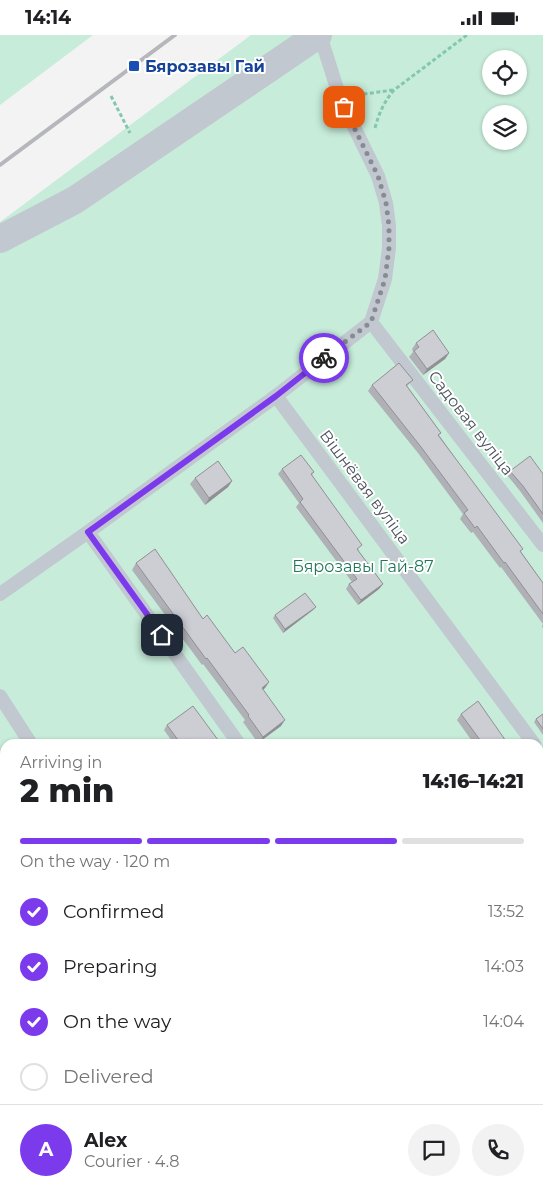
<!DOCTYPE html>
<meta charset="utf-8">
<style>
body{margin:0;font-family:Montserrat,sans-serif;background:#f2f2f2;color:#202124;height:100vh;display:flex;flex-direction:column;font-size:19px;white-space:nowrap}
*{box-sizing:border-box;margin:0}
p{font-size:16px;color:#757577}
.icon{flex:none;width:28px;height:28px;fill:none;stroke:currentColor;stroke-width:2;stroke-linecap:round;stroke-linejoin:round}
.map{position:relative;flex:1;overflow:hidden}
.side{position:absolute;left:0px;top:704px;width:544px;height:466px;display:flex;flex-direction:column;background:#fff;border-radius:15px 15px 0 0;box-shadow:0 1px 4px #0004}
.side>*{flex:none}
.tools{position:absolute;left:482px;top:15px;display:grid;gap:10px}
.tools a{display:grid;place-items:center;width:45px;height:45px;border-radius:50%;background:#fff;box-shadow:0 1px 4px #0004;font-size:25px}
.pin{position:absolute;display:grid;place-items:center;width:42px;height:42px;color:#fff;margin:-21px;border-radius:10px;box-shadow:0 2px 8px #0006}
.courier{position:absolute;display:grid;place-items:center;width:50px;height:50px;margin:-25px;border:4px solid #7c3aed;border-radius:50%;background:#fff;color:#222;box-shadow:0 1px 6px #0007}
.overview em{font-style:normal;font-weight:800}
.overview div{display:flex;flex-direction:column-reverse}
.overview{display:flex;align-items:center;justify-content:space-between;height:85px;padding:0 20px}
h1{font-size:32px;font-weight:800;line-height:38px}
.bar{display:grid;grid-template-columns:repeat(4,1fr);gap:8px 5px;align-content:center;height:60px;padding:0 20px}
.bar i{height:6px;border-radius:4px;background:#e0e0e0}
.bar .active{background:#7c3aed}
.bar p{grid-column:span 4}
.line{display:flex;align-items:center;gap:12px;padding:0 20px;border-top:1px solid #e0e0e0}
.line div{flex:1}
.round{display:grid;place-items:center;flex:none;width:52px;height:52px;border-radius:26px;background:#f2f2f2}
ol{padding:0 20px;list-style:none}
li{display:flex;align-items:center;gap:15px;height:55px}
li p{margin-inline-start:auto}
li .icon{padding:5px;border-radius:50%;background:#7c3aed;color:#fff;stroke-width:4}
li:last-child{color:#757577}
li i{width:28px;height:28px;border:2px solid #e0e0e0;border-radius:50%}
.status{display:flex;justify-content:space-between;align-items:center;height:35px;padding:0 25px;background:#fff;direction:ltr}
.status svg{height:14px;fill:currentColor}
.map>svg:first-child{display:block}
</style>
<div class="status"><b>14:14</b><svg viewBox="0 0 49 12"><path d="M0 12V9h3v3zM5 12V6h3v6zM10 12V3h3v9zM15 12V0h3v12zM26 1h20v11H26zM47 4h2v5h-2z"/></svg></div>
<div class="map">
<svg width="543" height="1169" viewBox="0 0 543 1169">
<rect width="100%" height="100%" fill="#f4f3f3"/>
<!-- green -->
<g fill="#c7ecda" fill-rule="evenodd">
<polygon points="0,0 93,0 0,70"/>
<path d="M251,0H543V1169H0V187ZM491,24H519V51H491ZM491,79H519V106H491ZM5,709H539V1165H5Z"/>
</g>
<g fill="none" stroke-linecap="round" stroke-linejoin="round">
<!-- path -->
<g stroke="#82c7ae" stroke-width="3" stroke-dasharray="4 2.5" stroke-linecap="butt">
<polyline points="357,60 393,55"/>
<polyline points="111,61 130,98"/>
<path d="M375,93C379,78 384,67 394,55L467,0"/>
</g>
<!-- lane -->
<g stroke="#c2c8cf" stroke-width="14">
<polyline points="371,287 543,510"/>
<polyline points="276,361 534,709"/>
<polyline points="88,497 239,709"/>
<polyline points="0,559 88,497 276,361 371,287 385,244 389,213 389,191 386,168 378,141 340,63 320,0"/>
<polyline points="0,661 31,709"/>
<polyline points="539,969 543,967"/>
<polyline points="0,1132 5,1128"/>
</g>
<!-- street -->
<polyline stroke="#c2c8cf" stroke-width="28" points="0,204 75,165 318,0"/>
<!-- rail -->
<polyline stroke="#b5b7bc" stroke-width="4" points="0,130 175,0"/>
</g>
<!-- wall -->
<g fill="#b0b1b6">
<polygon points="416,308 449,318 445,324 423,340 409,322 413,317 412,314"/>
<polygon points="413,345 407,351 441,398 439,400 543,548 543,594 542,591 543,589 501,532 500,533 473,497 471,498 460,484 463,479 418,418 368,356 372,350"/>
<polygon points="282,434 314,437 312,440 359,515 358,515 383,549 379,554 358,570 346,554 349,549 352,547 296,472 299,468 278,439"/>
<polygon points="510,436 543,439 543,488 520,456 507,440"/>
<polygon points="195,443 232,446 228,452 205,470 190,449"/>
<polygon points="136,528 203,584 235,618 269,647 265,653 263,655 281,691 258,708 243,687 245,685 203,629 202,630 132,535"/>
<polygon points="313,575 283,598 273,583 275,580"/>
<polygon points="461,679 508,709 474,709 457,685"/>
<polygon points="543,679 543,700 534,687 536,684"/>
<polygon points="167,690 221,709 174,709 164,695"/>
<polygon points="539,742 543,748 543,805 539,799"/>
<polygon points="543,906 543,943 539,938 539,909"/>
</g>
<!-- shaded-wall -->
<g fill="#909094">
<polygon points="449,318 445,324 423,340 427,334"/>
<polygon points="232,446 228,452 205,470 209,463"/>
<polygon points="383,549 379,554 358,570 361,565"/>
<polygon points="316,572 313,575 283,598 285,594"/>
<polygon points="269,647 265,653 257,659 262,653"/>
<polygon points="285,685 281,691 258,708 263,702"/>
</g>
<!-- building -->
<g fill="#cdced4" stroke="#909094">
<polygon points="433,295 449,318 427,334 414,316 419,312 416,308"/>
<polygon points="399,328 413,345 406,350 441,398 438,400 523,514 520,516 543,548 543,579 505,527 504,528 477,491 475,493 464,478 468,475 421,412 372,350"/>
<polygon points="301,420 314,437 311,439 362,510 357,514 383,549 361,565 349,549 357,544 300,467 303,464 282,434"/>
<polygon points="530,421 543,439 543,479 523,451 510,436"/>
<polygon points="218,426 232,446 209,463 195,443"/>
<polygon points="155,514 203,584 207,580 235,618 243,612 269,647 262,653 285,685 263,702 248,681 249,680 207,623 206,624 136,528"/>
<polygon points="305,558 316,572 285,594 275,580"/>
<polygon points="478,666 508,709 483,709 461,679"/>
<polygon points="193,671 221,709 190,709 187,704 181,709 167,690"/>
<polygon points="543,679 543,694 536,684"/>
<polygon points="539,742 543,748 543,793 539,787"/>
<polygon points="543,906 543,926 539,920 539,909"/>
</g>
<g fill="none" stroke-linecap="round" stroke-linejoin="round">
<!-- done -->
<polyline stroke="#878b92" stroke-width="5" stroke-dasharray="0 9" points="324,323 371,287 385,244 389,213 389,191 386,168 378,141 344,72"/>
<!-- route -->
<polyline stroke="#7c3aed" stroke-width="6" points="162,600 88,497 276,361 324,323"/>
</g>
<!-- markers -->
<rect fill="#1a4fb4" stroke="#fff" stroke-width="2" x="128" y="25" width="12" height="12" rx="2.5"/>
<g text-anchor="middle" dominant-baseline="central" stroke-width="4" stroke-linejoin="round" paint-order="stroke">
<!-- transit labels -->
<g font-size="16" font-weight="bold" fill="#164399" stroke="#fff" text-anchor="start">
<text x="145" y="31">Бярозавы Гай</text>
</g>
<!-- street labels -->
<g font-size="16" fill="#4c535e" stroke="#fff">
<text transform="translate(471 388) rotate(52)">Садовая вуліца</text>
<text transform="translate(365 452) rotate(53)">Вішнёвая вуліца</text>
</g>
<!-- park labels -->
<g font-size="16" fill="#227959" stroke="#fff">
<text x="363" y="531">Бярозавы Гай-87</text>
</g>
</g>
</svg>
<div class="tools">
<a><svg class="icon" aria-label="locate" viewBox="0 0 24 24"><circle cx="12" cy="12" r="6"/><path d="M12 2v4M12 18v4M2 12h4M18 12h4"/></svg></a>
<a><svg class="icon" aria-label="layers" viewBox="0 0 24 24"><path d="M12 4l9 5-9 5-9-5zM3 14l9 5 9-5"/></svg></a>
</div>
<div class="pin" style="left:344px;top:72px;background:#ea580c"><svg class="icon" aria-label="bag" viewBox="0 0 24 24"><path d="M5 8h14l-1 12H6zM9 8a3 3 0 0 1 6 0"/></svg></div>
<div class="pin" style="left:162px;top:600px;background:#1f2937"><svg class="icon" aria-label="home" viewBox="0 0 24 24"><path d="M3 11l9-7 9 7M6 9v11h12V9"/></svg></div>
<div class="courier" style="left:324px;top:323px"><svg class="icon" aria-label="bike" viewBox="0 0 24 24"><circle cx="6" cy="16" r="4"/><circle cx="18" cy="16" r="4"/><path d="M6 16l4-8h5l3 8M10 8l3 8H6M13 5h3"/></svg></div>
<section class="side">
<div class="overview"><div><h1>2 min</h1><p>Arriving in</p></div><em>14:16–14:21</em></div>
<div class="bar"><i class="active"></i><i class="active"></i><i class="active"></i><i></i><p>On the way · 120 m</p></div>
<ol>
<li><svg class="icon" aria-label="check" viewBox="0 0 24 24"><path d="M5 12l5 5 9-10"/></svg>Confirmed<p>13:52</p></li>
<li><svg class="icon" aria-label="check" viewBox="0 0 24 24"><path d="M5 12l5 5 9-10"/></svg>Preparing<p>14:03</p></li>
<li><svg class="icon" aria-label="check" viewBox="0 0 24 24"><path d="M5 12l5 5 9-10"/></svg>On the way<p>14:04</p></li>
<li><i></i>Delivered</li>
</ol>
<div class="line" style="height:90px"><b class="round" style="background:#7c3aed;color:#fff">A</b><div><b>Alex</b><p>Courier · 4.8</p></div><a class="round"><svg class="icon" aria-label="chat" viewBox="0 0 24 24"><path d="M4 5h16v11H9l-5 4z"/></svg></a><a class="round"><svg class="icon" aria-label="phone" viewBox="0 0 24 24"><path d="M5 4h4l2 5-3 2q2 4 5 5l2-3 5 2v4C11 20 4 13 5 4z"/></svg></a></div>
</section>
</div>
